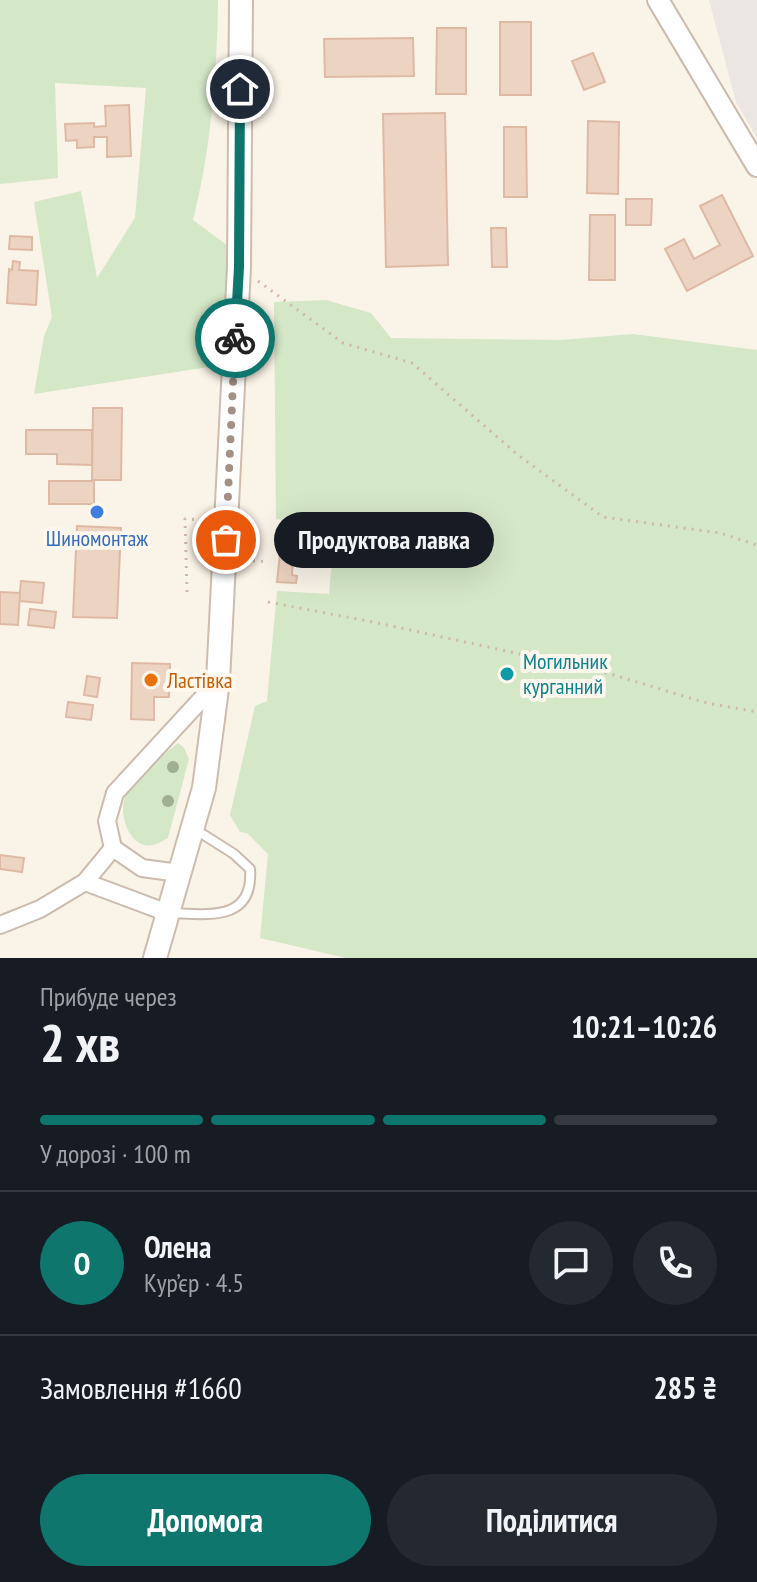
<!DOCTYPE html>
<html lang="uk">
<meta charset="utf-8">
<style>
body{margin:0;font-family:"PT Sans Narrow",sans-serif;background:#242831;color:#f1f3f6;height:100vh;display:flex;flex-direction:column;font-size:30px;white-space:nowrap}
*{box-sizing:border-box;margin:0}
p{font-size:26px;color:#9ea1a6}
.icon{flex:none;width:44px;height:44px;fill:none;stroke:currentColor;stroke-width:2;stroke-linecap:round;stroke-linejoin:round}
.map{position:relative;height:958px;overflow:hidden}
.details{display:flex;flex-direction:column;background:#171b24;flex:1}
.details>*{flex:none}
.pin{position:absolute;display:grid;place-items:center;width:68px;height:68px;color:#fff;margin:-34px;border:4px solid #fff;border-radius:50%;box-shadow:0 2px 8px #0007}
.courier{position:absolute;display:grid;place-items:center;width:80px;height:80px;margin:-40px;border:6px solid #0f766e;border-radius:50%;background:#fff;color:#222;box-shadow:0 2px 10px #0007}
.bubble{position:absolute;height:56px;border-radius:28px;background:#171b24;box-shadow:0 8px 32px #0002;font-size:26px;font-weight:700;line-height:56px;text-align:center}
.headline em{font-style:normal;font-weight:700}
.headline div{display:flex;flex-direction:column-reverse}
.headline{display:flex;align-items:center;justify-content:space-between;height:136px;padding:0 40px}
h1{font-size:52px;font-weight:700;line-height:60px}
.bar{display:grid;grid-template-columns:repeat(4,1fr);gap:12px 8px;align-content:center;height:96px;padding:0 40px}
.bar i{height:10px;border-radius:6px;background:#363941}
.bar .on{background:#0f766e}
.bar p{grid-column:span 4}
.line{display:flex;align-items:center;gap:20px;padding:0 40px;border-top:2px solid #363941}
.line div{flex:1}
.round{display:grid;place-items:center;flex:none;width:84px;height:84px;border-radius:42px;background:#242831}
.button{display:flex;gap:16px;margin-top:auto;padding:16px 40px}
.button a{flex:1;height:92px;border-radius:48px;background:#0f766e;color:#fff;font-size:32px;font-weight:700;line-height:92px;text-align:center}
.button a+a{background:#242831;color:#f1f3f6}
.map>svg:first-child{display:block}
</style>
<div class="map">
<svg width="757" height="958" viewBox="0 0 757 958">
<rect width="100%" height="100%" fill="#faf3e8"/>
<!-- industrial -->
<polygon fill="#ebe6e1" points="709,0 757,0 757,138 736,102"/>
<!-- green -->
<g fill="#d4e7c7">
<path d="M0,0H218C217,73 211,149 193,220L228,246V364L34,394L44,336L52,317L34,202L81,191L97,278L135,218L146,88L55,83L58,178L0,184Z"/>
<polygon points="326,300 371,313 391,338 561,340 633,334 757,350 757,958 346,958 260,938 268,854 247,833 240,832 230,815 255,706 267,701 277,591 329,594 334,537 300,522 276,519 274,302"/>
<path d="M178,743L184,748L189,759L168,838C161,842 153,847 144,845C127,840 119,813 125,797C133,775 161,758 178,743Z"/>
</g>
<!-- building -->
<g fill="#edd3c2" stroke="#debaa4" stroke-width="2">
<rect x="500" y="22" width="31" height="73"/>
<polygon points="437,28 466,28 466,94 436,94"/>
<polygon points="413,38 414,76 325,77 324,39"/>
<polygon points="593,53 605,82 584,90 572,61"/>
<polygon points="129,105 131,156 107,157 107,137 94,137 94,147 77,148 77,140 66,141 65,124 94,123 94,127 106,126 105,106"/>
<polygon points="445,113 448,265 386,267 383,114"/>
<polygon points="588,121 619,122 618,194 587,193"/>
<polygon points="504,127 526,127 527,197 504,197"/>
<polygon points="722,195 753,256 687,291 665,249 684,239 694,259 720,245 700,206"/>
<polygon points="626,199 652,199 651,225 626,225"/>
<polygon points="590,215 615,215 615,280 589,280"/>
<polygon points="491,228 506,228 507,267 492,267"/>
<polygon points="10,236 32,237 32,250 9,249"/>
<polygon points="13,261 20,262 19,270 38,271 36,305 7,303 9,269 12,270"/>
<polygon points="93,408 122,408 121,480 92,480"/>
<polygon points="26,430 92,430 92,465 57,464 57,454 26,454"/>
<rect x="49" y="481" width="45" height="23"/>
<polygon points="77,526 121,528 117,618 73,617"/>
<polygon points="282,535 301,537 299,561 293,561 292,575 297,576 296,583 277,582"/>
<polygon points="21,581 44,583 42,603 19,601"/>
<polygon points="0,592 20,593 18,625 0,624"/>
<polygon points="30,609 56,612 54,628 28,625"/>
<polygon points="132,663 170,664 169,697 154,697 154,720 131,719"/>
<polygon points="87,676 100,678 97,697 84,695"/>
<polygon points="68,702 93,705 91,720 66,717"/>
<polygon points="0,855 24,858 22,872 0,869"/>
</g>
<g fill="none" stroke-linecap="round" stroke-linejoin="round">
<!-- service casing -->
<g stroke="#cbbbae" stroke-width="12">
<path id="service" d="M169,913C206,914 254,923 250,869L234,854L193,828"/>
</g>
<!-- minor casing -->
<g stroke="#cbbbae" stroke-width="20">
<g id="minor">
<polyline points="179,873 142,868 113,848 107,821 115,793 218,681"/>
<polyline points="85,882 168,913"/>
<polyline points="0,925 40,909 85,882 113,848"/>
</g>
</g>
<!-- tertiary casing -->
<g stroke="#cbbbae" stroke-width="24">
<polyline id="tertiary" points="658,0 757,166"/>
</g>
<!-- secondary casing -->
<g stroke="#cebcac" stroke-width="26">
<polyline id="secondary" points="155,958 204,788 218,681 239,267 241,0"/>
</g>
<!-- path -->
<g stroke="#d2b7a5" stroke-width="3" stroke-dasharray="2 6" stroke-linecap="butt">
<polyline points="258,281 343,343 412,363 518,455 603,517 720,533 757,545"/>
<polyline points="245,560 269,562"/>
<polyline points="187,592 185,519 208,520"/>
<polyline points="268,602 378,623 607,673 707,703 757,712"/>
</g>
<!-- service -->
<use href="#service" stroke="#fff" stroke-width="8"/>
<!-- minor -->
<use href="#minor" stroke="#fff" stroke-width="16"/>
<!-- tertiary -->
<use href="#tertiary" stroke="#fff" stroke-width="20"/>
<!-- secondary -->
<use href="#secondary" stroke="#fff" stroke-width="22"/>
</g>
<!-- trees -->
<g fill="#9faf8f">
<circle cx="173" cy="767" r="6"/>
<circle cx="168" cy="801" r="6"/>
</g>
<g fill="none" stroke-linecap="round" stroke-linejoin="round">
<!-- done -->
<polyline stroke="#a29084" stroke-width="8" stroke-dasharray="0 14.4" points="226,540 235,338"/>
<!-- route -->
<polyline stroke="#0f766e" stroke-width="10" points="235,338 239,267 240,89"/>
</g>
<!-- markers -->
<circle fill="#3f7fe0" stroke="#fdf7ee" stroke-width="3" cx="97" cy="512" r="8"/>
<circle fill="#0f9aa8" stroke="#fdf7ee" stroke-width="3" cx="507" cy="674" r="8"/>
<circle fill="#e8710a" stroke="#fdf7ee" stroke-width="3" cx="151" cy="680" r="8"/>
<g text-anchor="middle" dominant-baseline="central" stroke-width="8" stroke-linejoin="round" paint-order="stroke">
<!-- shop labels -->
<g font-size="22" fill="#366cbe" stroke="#fdf7ee">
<text x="97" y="538">Шиномонтаж</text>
</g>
<!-- culture labels -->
<g font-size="22" fill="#0d838f" stroke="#fdf7ee" text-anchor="start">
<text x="523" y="661">Могильник<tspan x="523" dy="25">курганний</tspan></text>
</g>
<!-- food labels -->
<g font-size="22" fill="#c56008" stroke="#fdf7ee" text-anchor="start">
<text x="167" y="680">Ластівка</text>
</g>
</g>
</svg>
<div class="pin" style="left:226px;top:540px;background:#ea580c"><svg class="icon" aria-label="bag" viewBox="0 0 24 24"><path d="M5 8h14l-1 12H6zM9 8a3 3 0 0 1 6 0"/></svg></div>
<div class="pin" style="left:240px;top:89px;background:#1f2937"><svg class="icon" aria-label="home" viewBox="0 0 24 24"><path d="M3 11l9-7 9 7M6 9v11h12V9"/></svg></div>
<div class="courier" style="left:235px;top:338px"><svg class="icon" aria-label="bike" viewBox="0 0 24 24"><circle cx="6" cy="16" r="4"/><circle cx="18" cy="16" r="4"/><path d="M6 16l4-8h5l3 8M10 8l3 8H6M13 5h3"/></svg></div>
<div class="bubble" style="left:274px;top:512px;width:220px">Продуктова лавка</div>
</div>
<section class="details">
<div class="headline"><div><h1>2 хв</h1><p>Прибуде через</p></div><em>10:21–10:26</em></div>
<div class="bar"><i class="on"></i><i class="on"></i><i class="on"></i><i></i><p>У дорозі · 100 m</p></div>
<div class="line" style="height:144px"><b class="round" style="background:#0f766e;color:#fff">О</b><div><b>Олена</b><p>Кур’єр · 4.5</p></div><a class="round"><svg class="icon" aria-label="chat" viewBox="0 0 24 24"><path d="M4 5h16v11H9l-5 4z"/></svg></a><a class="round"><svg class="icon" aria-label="phone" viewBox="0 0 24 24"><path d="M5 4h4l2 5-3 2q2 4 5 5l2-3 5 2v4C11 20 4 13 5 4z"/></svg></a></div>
<div class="line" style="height:104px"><div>Замовлення #1660</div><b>285 ₴</b></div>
<div class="button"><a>Допомога</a><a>Поділитися</a></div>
</section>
